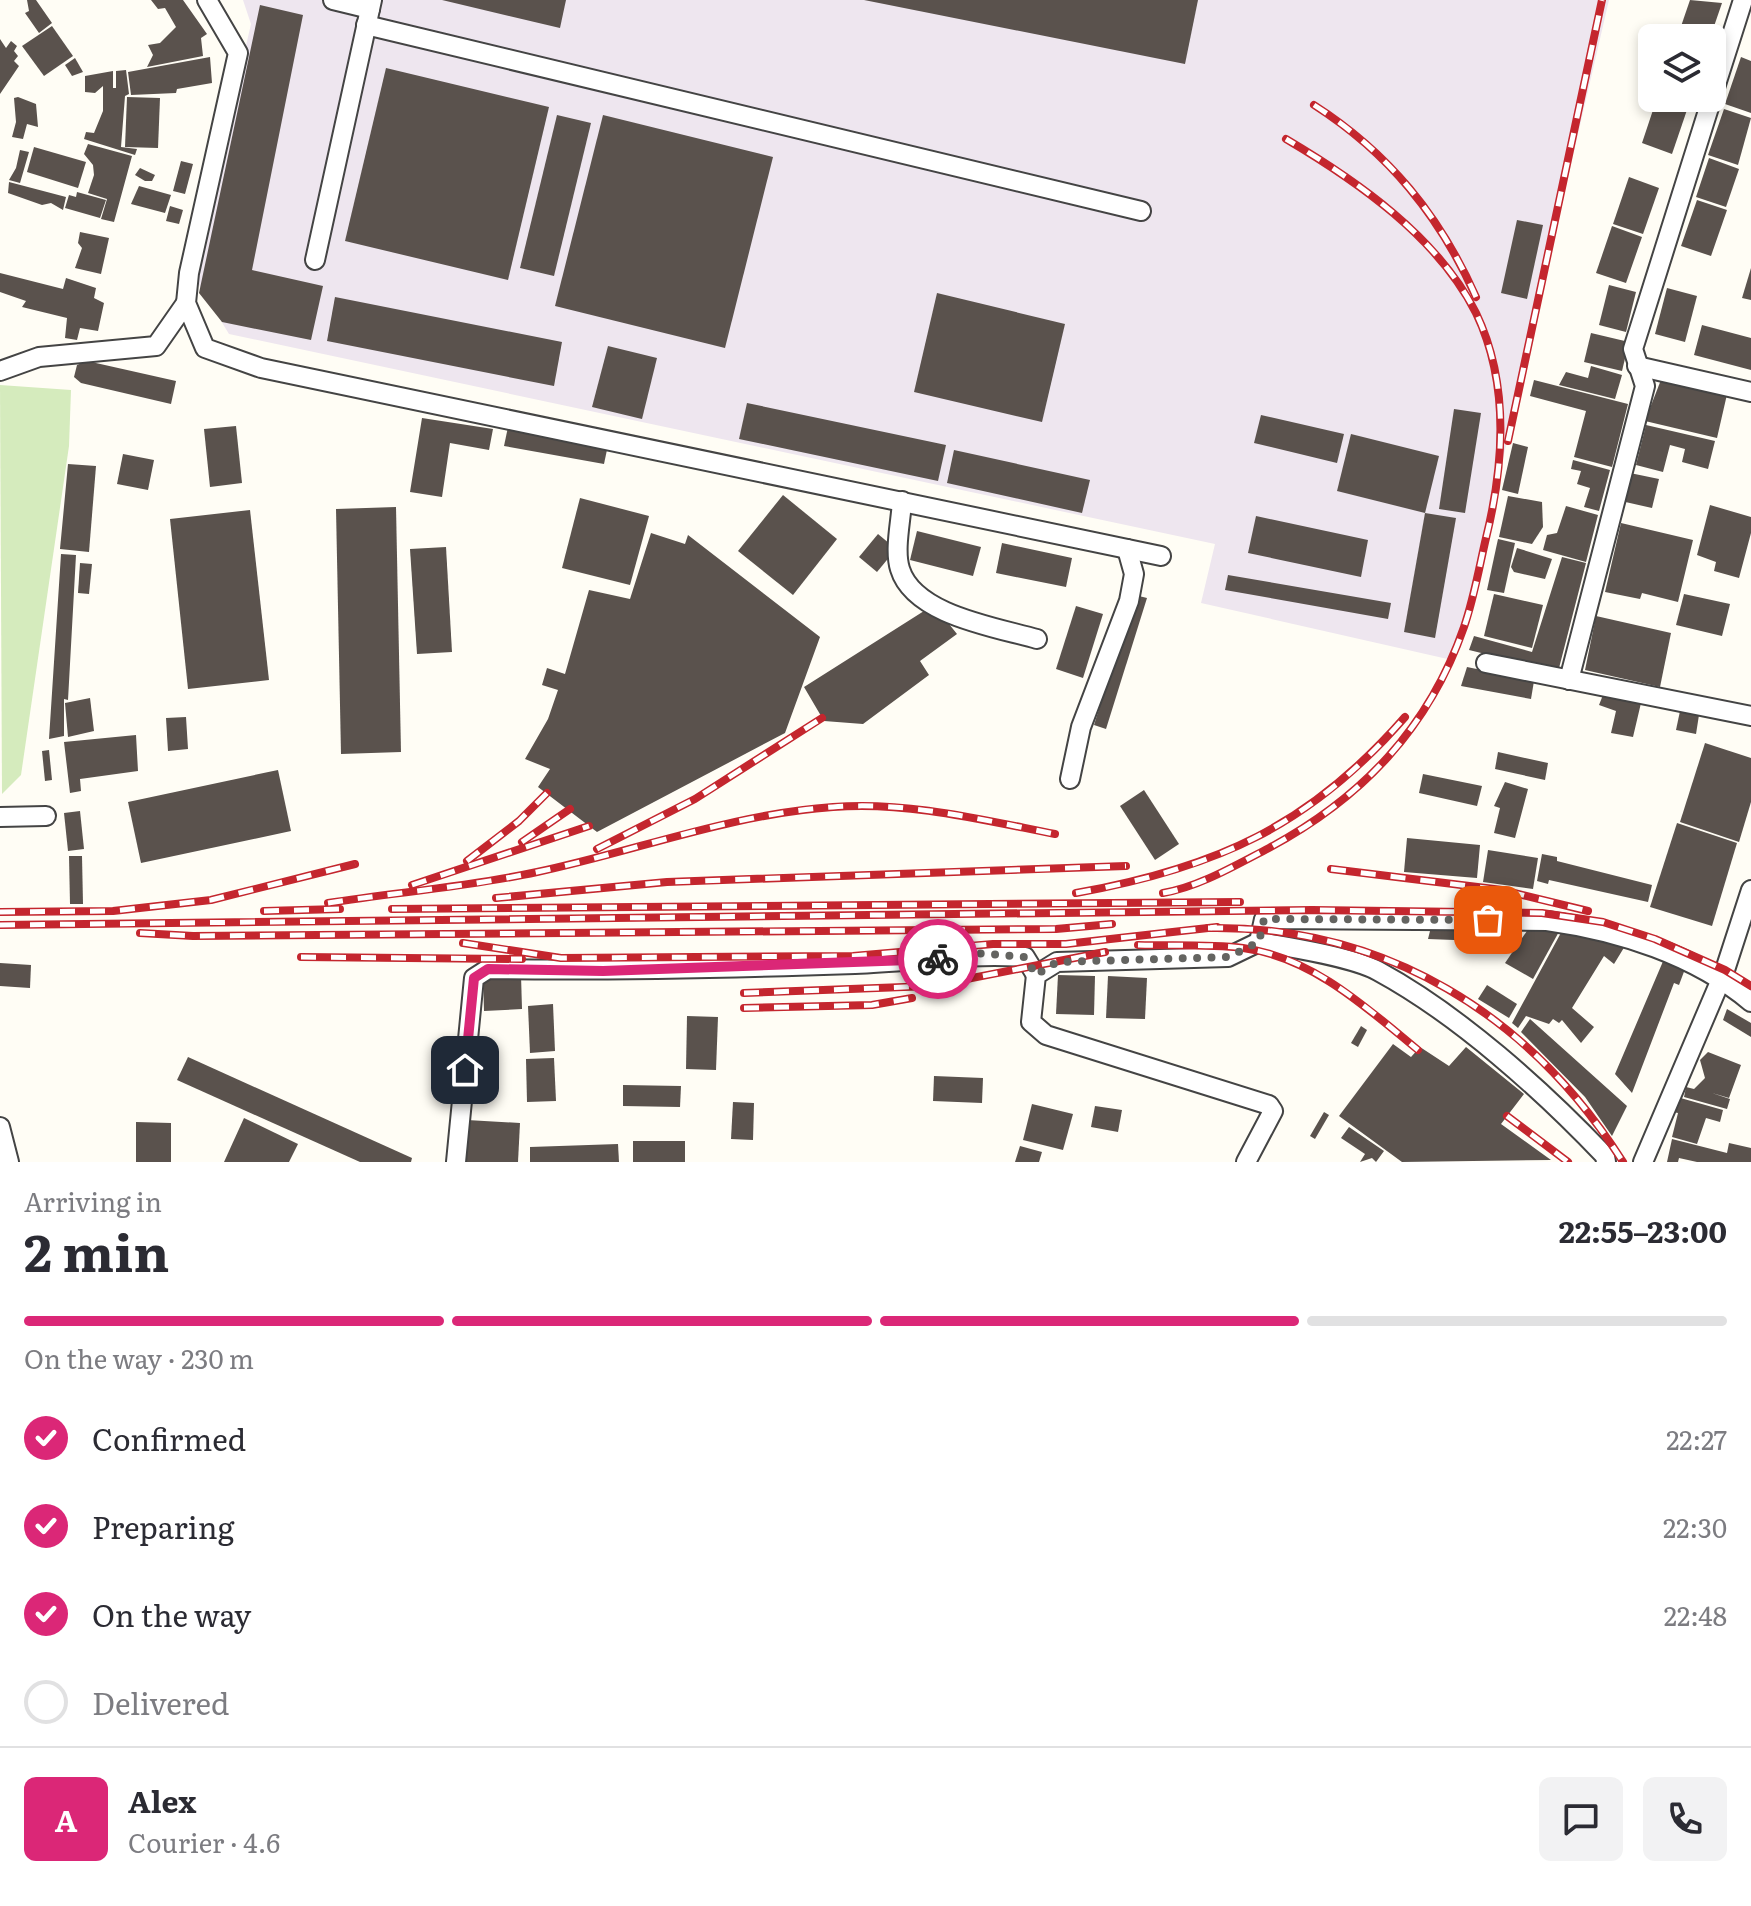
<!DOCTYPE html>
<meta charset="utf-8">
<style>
body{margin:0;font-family:Literata,serif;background:#f2f2f3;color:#2b2b33;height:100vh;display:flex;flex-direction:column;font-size:30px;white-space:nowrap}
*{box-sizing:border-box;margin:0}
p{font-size:26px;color:#7c7c81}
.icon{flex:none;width:44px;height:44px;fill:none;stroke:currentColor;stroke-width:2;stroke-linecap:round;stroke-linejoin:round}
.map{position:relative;height:1162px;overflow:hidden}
.details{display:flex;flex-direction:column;background:#fff;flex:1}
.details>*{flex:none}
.tools{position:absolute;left:1638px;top:24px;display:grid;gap:16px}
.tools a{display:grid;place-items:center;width:88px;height:88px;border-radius:12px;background:#fff;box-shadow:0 4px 12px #0003;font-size:40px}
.pin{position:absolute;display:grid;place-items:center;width:68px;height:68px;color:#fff;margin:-34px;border-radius:16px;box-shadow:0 4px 12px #0006}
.courier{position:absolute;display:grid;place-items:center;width:80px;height:80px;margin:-40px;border:6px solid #db2777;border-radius:50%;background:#fff;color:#222;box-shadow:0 2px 10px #0007}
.overview em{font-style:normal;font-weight:700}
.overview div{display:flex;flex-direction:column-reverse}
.overview{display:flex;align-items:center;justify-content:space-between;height:136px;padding:0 24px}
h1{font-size:52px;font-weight:700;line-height:60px}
.bar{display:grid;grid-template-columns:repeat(4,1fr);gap:12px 8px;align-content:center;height:96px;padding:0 24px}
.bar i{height:10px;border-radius:6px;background:#e1e1e2}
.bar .selected{background:#db2777}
.bar p{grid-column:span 4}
.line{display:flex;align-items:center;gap:20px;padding:0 24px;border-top:2px solid #e1e1e2}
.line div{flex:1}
.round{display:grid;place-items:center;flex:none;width:84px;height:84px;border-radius:12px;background:#f2f2f3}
ol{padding:0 24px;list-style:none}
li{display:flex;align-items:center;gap:24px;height:88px}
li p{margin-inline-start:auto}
li .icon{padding:8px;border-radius:50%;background:#db2777;color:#fff;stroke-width:4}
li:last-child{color:#7c7c81}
li i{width:44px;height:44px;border:4px solid #e1e1e2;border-radius:50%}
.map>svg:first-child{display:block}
</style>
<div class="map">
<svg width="1751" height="1162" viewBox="0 0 1751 1162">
<rect width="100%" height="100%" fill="#fffdf5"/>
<!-- industrial -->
<polygon fill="#eee6ef" points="243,0 1609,0 1465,623 1452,660 1201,603 1215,544 229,334 193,275 251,24"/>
<!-- green -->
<polygon fill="#d5ebbd" points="0,385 71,390 69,446 21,775 2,794"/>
<!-- building -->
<g fill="#5a524d">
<polygon points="27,0 36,0 52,23 39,33 25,13 29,11"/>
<polygon points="151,0 183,0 207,34 201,38 203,56 147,67 153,55 148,45 160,43 176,27 165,8 158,9"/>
<polygon points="442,0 566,0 560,28"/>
<polygon points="864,0 1198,0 1185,64"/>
<polygon points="1690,0 1722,3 1710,38 1677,38"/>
<polygon points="260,5 303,15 252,270 323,286 311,340 222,322 199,293"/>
<polygon points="52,26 73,56 44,76 22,46"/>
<polygon points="0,39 6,48 11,41 17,46 14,51 18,56 14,61 19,66 0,94"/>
<polygon points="210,57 212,83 177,89 176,93 131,95 128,72"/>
<polygon points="1741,57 1751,61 1751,113 1725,104"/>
<polygon points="75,58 83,72 72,76 65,65"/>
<polygon points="386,68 549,107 508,280 345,241"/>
<polygon points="126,70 129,94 125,96 121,147 137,149 135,155 84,139 86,132 94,133 103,111 103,86 95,93 85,92 85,76 113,71 113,88 116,88 116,71"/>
<polygon points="18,97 36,104 38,127 27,124 23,139 12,137 16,122 14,98"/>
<polygon points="127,97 160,98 158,148 125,147"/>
<polygon points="1657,98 1688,107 1672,154 1642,143"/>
<polygon points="1724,109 1751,118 1738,165 1708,155"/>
<polygon points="557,115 591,123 554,276 520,268"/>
<polygon points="603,115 773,157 725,348 555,306"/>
<polygon points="88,144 132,156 114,222 101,219 107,199 88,193 94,175 93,165 84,154"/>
<polygon points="34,147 86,162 78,188 27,172"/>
<polygon points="20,150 29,152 20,183 9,180 16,168"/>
<polygon points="1709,158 1739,169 1726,207 1696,197"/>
<polygon points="181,161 193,164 185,194 173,191"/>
<polygon points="140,168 155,175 152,181 145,181 135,175"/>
<polygon points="1629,177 1659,188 1643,234 1613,224"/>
<polygon points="9,182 66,197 63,210 51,203 42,205 8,193"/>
<polygon points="139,186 171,195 165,213 131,204"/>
<polygon points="77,192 106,200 100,218 65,208 69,195 76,197"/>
<polygon points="1697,200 1727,210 1711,256 1681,246"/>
<polygon points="170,206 183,210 179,224 166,221"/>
<polygon points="1517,220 1543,225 1527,299 1501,293"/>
<polygon points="1612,226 1642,237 1626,283 1596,273"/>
<polygon points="80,232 109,238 101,274 75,268 82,248 78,243"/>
<polygon points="1751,268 1751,300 1742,298"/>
<polygon points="0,273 63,289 66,278 96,288 94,298 104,303 98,331 80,328 77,340 65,338 67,318 22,307 26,301 0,292"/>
<polygon points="1609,285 1636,292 1626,332 1599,325"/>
<polygon points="1667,288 1697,296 1685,342 1655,334"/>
<polygon points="937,293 1065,324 1042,422 914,392"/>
<polygon points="335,297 562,342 554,386 327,341"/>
<polygon points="1702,325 1751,338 1751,370 1694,355"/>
<polygon points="1591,333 1629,342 1622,371 1584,362"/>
<polygon points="608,346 657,358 642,419 592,407"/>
<polygon points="87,361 176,381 171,404 81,383 74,377 77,365"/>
<polygon points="1591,366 1622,375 1615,399 1559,385 1566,372 1588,378"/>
<polygon points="1664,372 1728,390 1717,438 1645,421"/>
<polygon points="1534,380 1628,404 1612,467 1574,457 1586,411 1530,396"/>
<polygon points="747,403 946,445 938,481 739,439"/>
<polygon points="1454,409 1481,413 1465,513 1439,509"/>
<polygon points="1261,415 1344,434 1337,463 1254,443"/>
<polygon points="422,418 493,429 489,450 450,443 442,497 410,492"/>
<polygon points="1646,425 1715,441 1708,469 1682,462 1685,449 1670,445 1663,472 1636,465"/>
<polygon points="236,426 242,483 210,487 204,429"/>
<polygon points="508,427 608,445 604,464 504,446"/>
<polygon points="1351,434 1439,456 1425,513 1337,491"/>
<polygon points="1513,443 1528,447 1518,494 1502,490"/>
<polygon points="954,450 1090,480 1082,513 947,483"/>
<polygon points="123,454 154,460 148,490 117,484"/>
<polygon points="1573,460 1610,470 1599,511 1584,507 1590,488 1577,484 1581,471 1571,469"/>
<polygon points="68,464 96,466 89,552 60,549"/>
<polygon points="1630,473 1659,479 1652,508 1621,501"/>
<polygon points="783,495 837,539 793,595 738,551"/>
<polygon points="1508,496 1542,502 1543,527 1532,544 1499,537"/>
<polygon points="580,498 649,516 630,585 562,568"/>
<polygon points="1710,505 1751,517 1751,533 1739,578 1714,571 1716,562 1697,555"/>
<polygon points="1566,506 1598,515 1586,562 1543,550 1547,535 1557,533"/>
<polygon points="396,507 401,752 341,754 336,509"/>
<polygon points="250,510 269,680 188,689 170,519"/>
<polygon points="1425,513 1456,518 1435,638 1404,632"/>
<polygon points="1256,516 1368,540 1361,577 1248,553"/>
<polygon points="1621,523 1693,540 1678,602 1642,593 1640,599 1605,592"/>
<polygon points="917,531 981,547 973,576 910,560"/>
<polygon points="651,533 685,544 688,535 820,637 785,733 597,832 538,787 550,769 525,759 548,719 558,690 542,685 547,668 565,674 589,590 630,599"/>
<polygon points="878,534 896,549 877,572 859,557"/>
<polygon points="1498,539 1515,543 1504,593 1487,590"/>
<polygon points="1002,543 1072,558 1066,587 996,573"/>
<polygon points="446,547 452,652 417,654 410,549"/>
<polygon points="1517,548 1552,559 1545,579 1514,572 1511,567"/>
<polygon points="61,554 76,555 68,700 64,699 64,736 49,739"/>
<polygon points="1562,557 1586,563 1558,672 1469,650 1474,636 1532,652"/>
<polygon points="80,563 92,564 89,594 78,593"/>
<polygon points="1228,575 1391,603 1388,619 1225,590"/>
<polygon points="1494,594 1543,605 1532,648 1484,636"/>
<polygon points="1684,594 1730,604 1722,636 1676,625"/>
<polygon points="1135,595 1147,598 1106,729 1094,725"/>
<polygon points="1076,606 1103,614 1083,678 1056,669"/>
<polygon points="924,611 949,624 957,634 920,661 929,675 863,724 824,721 804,687"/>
<polygon points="1596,616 1671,633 1660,687 1585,670"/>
<polygon points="1467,667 1534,681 1531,699 1461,686"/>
<polygon points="1603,695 1641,703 1633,737 1611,733 1616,711 1599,705"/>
<polygon points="90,698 94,731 68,737 65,703"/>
<polygon points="1680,711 1699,715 1696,734 1676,730"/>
<polygon points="186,717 188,749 168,751 166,718"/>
<polygon points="136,735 138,771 80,779 81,791 70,793 64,742"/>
<polygon points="1705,743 1751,758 1751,802 1739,842 1680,822"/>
<polygon points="49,750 52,780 45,781 42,751"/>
<polygon points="1498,752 1548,763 1545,780 1495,769"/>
<polygon points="278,770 291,831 141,863 128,802"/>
<polygon points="1423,774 1482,786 1477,806 1419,793"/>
<polygon points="1505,782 1528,789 1515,838 1494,833 1500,808 1494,806"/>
<polygon points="1144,790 1179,844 1155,860 1120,806"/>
<polygon points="80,811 84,849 68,851 64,813"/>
<polygon points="1677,823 1737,843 1712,926 1650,907"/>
<polygon points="1407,838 1480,845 1477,878 1404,872"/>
<polygon points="1488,850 1538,858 1533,889 1483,882"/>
<polygon points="1542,854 1557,857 1557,861 1652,885 1648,902 1549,880 1548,884 1537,881"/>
<polygon points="69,856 82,856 83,904 70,904"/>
<polygon points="1432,923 1521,928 1507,942 1428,939"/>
<polygon points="1531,925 1561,928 1533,979 1505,963"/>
<polygon points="1563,929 1625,946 1614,964 1604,956 1572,1008 1594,1027 1581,1043 1562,1020 1559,1023 1553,1019 1549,1024 1526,1016 1518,1028 1512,1023"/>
<polygon points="1664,959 1685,969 1679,985 1674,983 1632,1093 1615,1074"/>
<polygon points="0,963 31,965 30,988 0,986"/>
<polygon points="521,975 522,1009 484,1011 483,976"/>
<polygon points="1058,975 1095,976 1094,1015 1056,1014"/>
<polygon points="1108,976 1147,978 1145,1019 1106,1018"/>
<polygon points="1487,985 1517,1004 1509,1018 1478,999"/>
<polygon points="553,1004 555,1051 530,1053 528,1006"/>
<polygon points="1727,1009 1751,1023 1751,1037 1723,1020"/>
<polygon points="687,1016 718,1017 716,1070 686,1069"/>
<polygon points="1530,1019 1627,1106 1612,1136 1585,1097 1521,1032"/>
<polygon points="1361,1026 1367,1030 1358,1047 1351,1043"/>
<polygon points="1393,1044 1411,1057 1420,1047 1449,1066 1466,1047 1524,1094 1501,1124 1551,1160 1402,1162 1339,1116"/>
<polygon points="1708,1052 1741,1065 1729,1098 1712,1093 1730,1099 1727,1109 1684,1097 1686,1087 1694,1089 1705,1078 1700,1060"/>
<polygon points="188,1057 412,1158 411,1162 360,1162 177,1080"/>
<polygon points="554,1058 556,1101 527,1102 526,1059"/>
<polygon points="934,1076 983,1078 982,1103 933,1101"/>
<polygon points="623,1085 681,1086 680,1107 623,1106"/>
<polygon points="1677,1097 1723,1110 1720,1122 1706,1118 1697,1144 1672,1137 1678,1113 1673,1112"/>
<polygon points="733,1102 754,1103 753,1140 731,1139"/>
<polygon points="1032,1104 1073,1114 1063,1150 1023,1140"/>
<polygon points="1095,1106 1122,1110 1118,1132 1091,1127"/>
<polygon points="1324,1112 1329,1115 1315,1139 1310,1136"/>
<polygon points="244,1118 298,1144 289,1162 224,1162"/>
<polygon points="467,1120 520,1123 518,1162 464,1162"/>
<polygon points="136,1122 171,1123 171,1162 136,1162"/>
<polygon points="1349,1127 1384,1151 1376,1162 1372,1158 1360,1162 1365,1154 1341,1138"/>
<polygon points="1672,1139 1727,1153 1729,1143 1751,1148 1751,1162 1697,1162 1679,1158 1678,1162 1667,1162"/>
<rect x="633" y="1141" width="52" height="21"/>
<polygon points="618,1144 619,1162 530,1162 530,1147"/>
<polygon points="1020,1146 1042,1152 1039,1162 1015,1162"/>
</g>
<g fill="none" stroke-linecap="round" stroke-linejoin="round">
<!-- minor casing -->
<g stroke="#444" stroke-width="22">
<g id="minor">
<polyline points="207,0 238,53 189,273 186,303 205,348 261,368 1161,556"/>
<polyline points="333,0 370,9"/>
<polyline points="366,25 1141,211"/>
<polyline points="1712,97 1743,0"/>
<polyline points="315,260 372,0"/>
<polyline points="1637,366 1751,392"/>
<polyline points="0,371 39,357 156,346 186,303"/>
<path d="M902,501C901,521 894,550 900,569C914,615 995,627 1037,639"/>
<polyline points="1486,663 1751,716"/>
<polyline points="1569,680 1645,386 1633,349 1712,98"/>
<polyline points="1070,779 1081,727 1129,601 1134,574 1127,549"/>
<polyline points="0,817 46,816"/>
<path d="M1259,942L1264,919L1547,921C1619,931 1695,955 1751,1002"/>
<polyline points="0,1127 9,1162"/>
<path d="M456,1162L474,978L488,969C610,971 733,968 855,964C913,962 967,953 1025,957L1036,975"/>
<path d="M1246,1162L1273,1111L1269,1105L1046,1035L1031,1022L1036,975L1057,962L1228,957L1259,942C1289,947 1352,957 1378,971C1459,1015 1542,1090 1605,1156L1606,1162"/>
<polyline points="1643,1162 1725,970 1751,890"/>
</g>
</g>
<!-- minor -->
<use href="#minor" stroke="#fff" stroke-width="18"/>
<!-- rail casing -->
<g stroke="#c4262e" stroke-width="8">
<g id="rail">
<path d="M1314,105C1389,153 1440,216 1476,297"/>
<polyline points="1508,441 1602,0"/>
<polyline points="522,842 570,809"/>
<polyline points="597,849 695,799 822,718"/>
<polyline points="467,861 519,821 547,793"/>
<polyline points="1331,869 1502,890 1588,911"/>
<polyline points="412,885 589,826"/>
<path d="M1076,893C1216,868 1310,826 1405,717"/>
<path d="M1163,893C1199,887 1236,865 1269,848C1362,798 1429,728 1464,627C1474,598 1479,568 1486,538C1504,465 1510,384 1476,313C1438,237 1357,181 1286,139"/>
<polyline points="496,898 667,882 1126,866"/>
<path d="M328,903C398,892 468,887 537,872C636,851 731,814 833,807C907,801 983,820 1055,834"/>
<polyline points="392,909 1240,902"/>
<polyline points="264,911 340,909"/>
<polyline points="0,912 113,911 211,900 355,864"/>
<polyline points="0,925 1312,910 1542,913 1603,922 1655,939 1725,970 1751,986"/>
<path d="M1208,928C1385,925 1530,1015 1623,1162"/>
<polyline points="140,933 193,936 1056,929 1112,924"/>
<polyline points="463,943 561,958 853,956 993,944 1066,944 1217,927"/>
<path d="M1138,945C1173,946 1209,944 1243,948C1312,957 1367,1008 1418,1050"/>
<polyline points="301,957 522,959"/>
<polyline points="744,993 931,986 1105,952"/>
<polyline points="744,1008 872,1005 912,998"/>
<polyline points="1507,1116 1568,1162"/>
</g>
</g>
<!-- rail -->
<use href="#rail" stroke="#fff" stroke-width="5" stroke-dasharray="15" stroke-linecap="butt"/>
</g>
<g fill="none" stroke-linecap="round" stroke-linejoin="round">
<!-- done -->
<polyline stroke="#646461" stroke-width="8" stroke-dasharray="0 14.4" points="938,959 975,953 1025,957 1036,975 1057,962 1228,957 1259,942 1264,919 1488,920"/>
<!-- route -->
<polyline stroke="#db2777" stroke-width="10" points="465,1070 474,978 488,969 603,971 938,959"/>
</g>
</svg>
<div class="tools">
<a><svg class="icon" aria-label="layers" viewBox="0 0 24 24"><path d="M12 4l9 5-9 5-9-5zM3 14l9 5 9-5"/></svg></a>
</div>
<div class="pin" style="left:1488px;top:920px;background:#ea580c"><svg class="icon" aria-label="bag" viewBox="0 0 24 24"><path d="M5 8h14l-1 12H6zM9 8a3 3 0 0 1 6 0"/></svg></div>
<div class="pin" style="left:465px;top:1070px;background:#1f2937"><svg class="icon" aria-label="home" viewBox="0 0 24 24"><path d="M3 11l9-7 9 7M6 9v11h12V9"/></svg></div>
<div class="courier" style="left:938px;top:959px"><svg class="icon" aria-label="bike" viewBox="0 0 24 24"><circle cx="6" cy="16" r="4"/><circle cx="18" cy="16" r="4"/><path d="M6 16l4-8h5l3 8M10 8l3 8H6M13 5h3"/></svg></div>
</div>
<section class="details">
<div class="overview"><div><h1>2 min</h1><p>Arriving in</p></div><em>22:55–23:00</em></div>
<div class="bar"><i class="selected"></i><i class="selected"></i><i class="selected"></i><i></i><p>On the way · 230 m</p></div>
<ol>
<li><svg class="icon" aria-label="check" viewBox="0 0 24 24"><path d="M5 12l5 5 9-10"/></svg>Confirmed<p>22:27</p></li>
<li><svg class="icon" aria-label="check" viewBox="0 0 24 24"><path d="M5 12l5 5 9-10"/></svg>Preparing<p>22:30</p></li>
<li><svg class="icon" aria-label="check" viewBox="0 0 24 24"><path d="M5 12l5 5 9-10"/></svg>On the way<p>22:48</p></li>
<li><i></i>Delivered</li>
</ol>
<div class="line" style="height:144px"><b class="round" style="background:#db2777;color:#fff">A</b><div><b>Alex</b><p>Courier · 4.6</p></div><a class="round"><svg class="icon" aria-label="chat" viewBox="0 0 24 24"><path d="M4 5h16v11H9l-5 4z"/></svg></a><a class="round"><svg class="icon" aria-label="phone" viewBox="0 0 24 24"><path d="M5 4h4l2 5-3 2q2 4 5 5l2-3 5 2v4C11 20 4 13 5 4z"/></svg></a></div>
</section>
